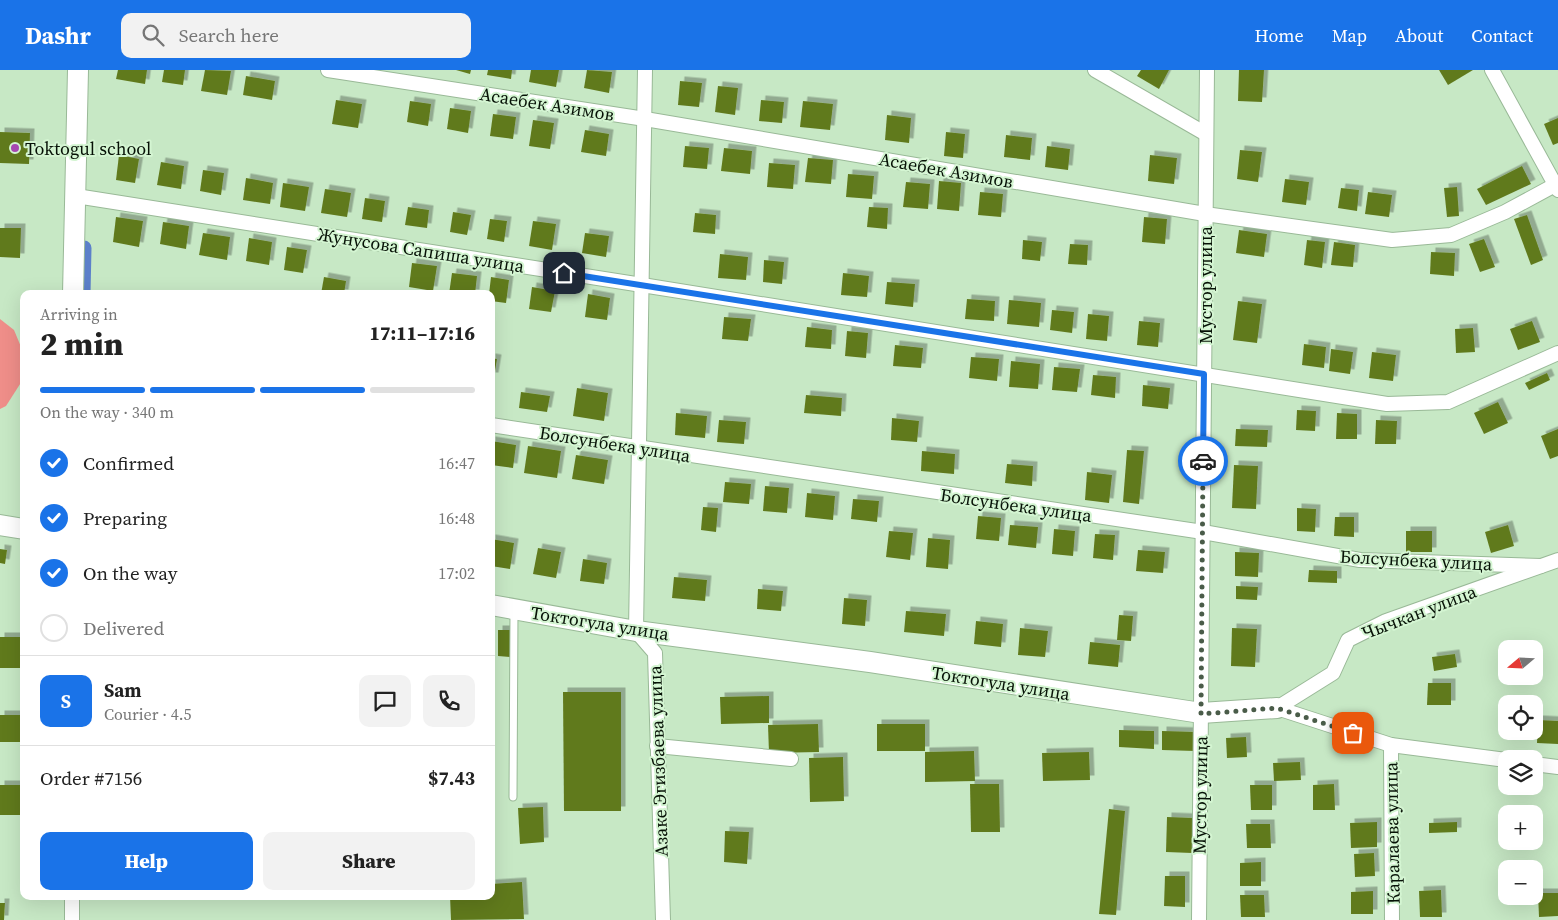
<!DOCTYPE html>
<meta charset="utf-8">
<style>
body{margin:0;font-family:"Source Serif 4",serif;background:#f2f2f2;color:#222;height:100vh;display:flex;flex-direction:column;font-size:19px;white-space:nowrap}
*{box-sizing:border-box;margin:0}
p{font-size:16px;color:#767676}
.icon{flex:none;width:28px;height:28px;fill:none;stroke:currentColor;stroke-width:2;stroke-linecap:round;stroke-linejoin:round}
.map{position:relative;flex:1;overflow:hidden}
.panel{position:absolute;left:20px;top:220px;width:475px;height:610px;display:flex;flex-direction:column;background:#fff;border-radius:10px;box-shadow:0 5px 20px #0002}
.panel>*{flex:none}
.needle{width:32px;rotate:251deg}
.fabs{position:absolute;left:1498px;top:570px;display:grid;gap:10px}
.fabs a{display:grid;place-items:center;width:45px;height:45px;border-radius:10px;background:#fff;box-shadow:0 5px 20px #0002;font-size:25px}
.pin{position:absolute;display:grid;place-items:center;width:42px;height:42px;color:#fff;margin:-21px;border-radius:10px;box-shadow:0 2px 8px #0006}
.courier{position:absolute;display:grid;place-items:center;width:50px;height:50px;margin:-25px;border:4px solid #1a73e8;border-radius:50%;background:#fff;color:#222;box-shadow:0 1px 6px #0007}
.summary em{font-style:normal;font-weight:800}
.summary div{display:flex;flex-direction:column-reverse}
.summary{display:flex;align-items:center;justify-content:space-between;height:85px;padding:0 20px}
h1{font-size:32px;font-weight:800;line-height:38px}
.bar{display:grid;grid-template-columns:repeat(4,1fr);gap:8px 5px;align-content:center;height:60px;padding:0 20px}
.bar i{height:6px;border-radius:4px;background:#e0e0e0}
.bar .current{background:#1a73e8}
.bar p{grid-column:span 4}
.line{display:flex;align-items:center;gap:12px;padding:0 20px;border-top:1px solid #e0e0e0}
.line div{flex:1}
.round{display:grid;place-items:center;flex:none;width:52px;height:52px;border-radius:10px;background:#f2f2f2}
ol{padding:0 20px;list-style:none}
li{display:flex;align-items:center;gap:15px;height:55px}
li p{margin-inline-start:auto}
li .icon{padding:5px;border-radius:50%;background:#1a73e8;color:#fff;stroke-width:4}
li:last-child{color:#767676}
li i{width:28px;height:28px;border:2px solid #e0e0e0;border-radius:50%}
.button{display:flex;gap:10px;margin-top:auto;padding:10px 20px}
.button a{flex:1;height:58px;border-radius:10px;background:#1a73e8;color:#fff;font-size:20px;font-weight:800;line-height:58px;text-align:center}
.button a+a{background:#f2f2f2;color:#222}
header{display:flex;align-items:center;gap:30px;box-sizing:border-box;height:70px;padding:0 25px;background:#1a73e8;color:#fff}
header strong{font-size:24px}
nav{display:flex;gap:28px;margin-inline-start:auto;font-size:18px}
.search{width:350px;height:45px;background:#f2f2f2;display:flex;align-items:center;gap:12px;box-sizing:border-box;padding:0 18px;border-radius:10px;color:#767676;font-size:19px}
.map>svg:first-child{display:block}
</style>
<header>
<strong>Dashr</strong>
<div class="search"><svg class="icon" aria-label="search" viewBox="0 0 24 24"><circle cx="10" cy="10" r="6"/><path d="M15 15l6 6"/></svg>Search here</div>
<nav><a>Home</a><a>Map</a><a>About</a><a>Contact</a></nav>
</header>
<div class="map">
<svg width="1558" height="850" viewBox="0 0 1558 850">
<defs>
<filter id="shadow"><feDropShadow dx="4.5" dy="-4.5" stdDeviation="0" flood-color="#0004"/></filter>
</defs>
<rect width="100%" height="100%" fill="#c7e8c5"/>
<!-- green -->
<polygon fill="#ef8e89" points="0,249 14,260 24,284 22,311 6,336 0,339"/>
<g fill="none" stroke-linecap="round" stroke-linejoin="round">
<!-- canal -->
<polyline stroke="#5c80ca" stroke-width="15" points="83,224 84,178"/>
</g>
<!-- building -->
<g fill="#617a1d" filter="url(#shadow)">
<polygon points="118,0 147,0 145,14 116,9"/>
<polygon points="164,0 185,0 183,15 162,12"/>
<polygon points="205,0 231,1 227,25 201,21"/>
<polygon points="456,0 471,0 470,4"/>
<polygon points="488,0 512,0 511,9 487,5"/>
<polygon points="531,0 559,0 556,17 529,12"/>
<polygon points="587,0 612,2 609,23 584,18"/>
<polygon points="1141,0 1169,0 1159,19 1137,6"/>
<polygon points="1239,0 1264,0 1262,32 1238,31"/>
<polygon points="1439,0 1473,0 1448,15"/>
<polygon points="246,6 275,11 272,30 243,25"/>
<polygon points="680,11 702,13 699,37 678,35"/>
<polygon points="718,16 738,18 735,45 715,42"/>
<polygon points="336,30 362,34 358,58 332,54"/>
<polygon points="761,30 784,32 782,53 759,51"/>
<polygon points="410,31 431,34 428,56 407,52"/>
<polygon points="803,31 833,34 830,60 800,57"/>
<polygon points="450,38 471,41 468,63 447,59"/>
<polygon points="493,44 516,47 513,69 490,66"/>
<polygon points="887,45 911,48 909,73 885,70"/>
<polygon points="1558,48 1558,73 1553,75 1544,54"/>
<polygon points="533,50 554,53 550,79 529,76"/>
<polygon points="585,60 609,64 606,86 581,82"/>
<polygon points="0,62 30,63 29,94 0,93"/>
<polygon points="946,62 965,64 963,88 944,86"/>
<polygon points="1006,65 1032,68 1030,90 1004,87"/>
<polygon points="685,76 709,78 707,99 683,97"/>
<polygon points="1047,76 1070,79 1068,100 1045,97"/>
<polygon points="724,78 752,81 750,104 721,101"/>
<polygon points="1240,80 1262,82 1258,112 1237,109"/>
<polygon points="119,85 139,89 135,113 116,110"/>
<polygon points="1150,85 1177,88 1174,114 1148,111"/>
<polygon points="808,88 833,90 831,114 805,112"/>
<polygon points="161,92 184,96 181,119 157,115"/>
<polygon points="769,93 795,95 793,119 767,117"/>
<polygon points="1522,96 1531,114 1486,135 1477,119"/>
<polygon points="203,100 224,103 221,125 200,121"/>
<polygon points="848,104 874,106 872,129 846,127"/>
<polygon points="246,108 273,113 270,134 243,130"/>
<polygon points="1285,109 1309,112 1306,135 1282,132"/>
<polygon points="939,111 961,113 959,141 937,139"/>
<polygon points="906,112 930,114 928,139 903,137"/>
<polygon points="283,113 309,117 305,141 280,137"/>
<polygon points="1457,117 1459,146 1447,147 1444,118"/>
<polygon points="1341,118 1359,120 1357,141 1338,138"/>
<polygon points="325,119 351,123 347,147 321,143"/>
<polygon points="980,122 1003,124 1001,147 978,145"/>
<polygon points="1368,122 1392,125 1389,147 1365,144"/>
<polygon points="365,128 385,131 382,152 362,149"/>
<polygon points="408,137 429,140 427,158 405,155"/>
<polygon points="869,137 888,138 887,159 867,157"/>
<polygon points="453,142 471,145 467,165 450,162"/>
<polygon points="695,143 716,145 715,164 693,162"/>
<polygon points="1527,145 1543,190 1531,195 1514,149"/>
<polygon points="116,147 143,151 139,177 113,172"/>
<polygon points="1144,147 1167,149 1165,174 1142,172"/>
<polygon points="490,149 507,151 504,172 487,169"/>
<polygon points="533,151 556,154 552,180 529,176"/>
<polygon points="163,152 189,156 186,179 160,174"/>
<polygon points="0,158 21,158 20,188 0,187"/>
<polygon points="1239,160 1267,164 1264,187 1236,183"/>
<polygon points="203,163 230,167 227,190 199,185"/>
<polygon points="585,163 609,166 606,187 582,183"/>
<polygon points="249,168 272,172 269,195 246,191"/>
<polygon points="1484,169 1495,197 1480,202 1469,174"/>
<polygon points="1023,170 1042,172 1040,191 1022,189"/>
<polygon points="1307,170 1325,172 1322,198 1304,195"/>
<polygon points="1334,172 1355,175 1353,197 1331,195"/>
<polygon points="1070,174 1088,175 1087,195 1068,194"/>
<polygon points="287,177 307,180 303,203 284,200"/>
<polygon points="1431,182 1455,183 1454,206 1430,204"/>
<polygon points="720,184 748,187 746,210 718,208"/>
<polygon points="764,190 784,192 782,214 763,212"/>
<polygon points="412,193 437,196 433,221 409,217"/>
<polygon points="452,203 477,206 475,224 449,224"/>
<polygon points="843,203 869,206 867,227 841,225"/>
<polygon points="324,207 346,211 344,224 321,224"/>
<polygon points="491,207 509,210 506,233 491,231 491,224 489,224"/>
<polygon points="887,212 915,214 913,237 885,234"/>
<polygon points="532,217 555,221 551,242 529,239"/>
<polygon points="588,224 610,228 607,250 585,247"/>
<polygon points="967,229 995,231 994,251 965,249"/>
<polygon points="1009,230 1041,233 1039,257 1007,254"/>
<polygon points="1238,231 1262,234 1257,273 1233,270"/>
<polygon points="1052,240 1074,242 1072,263 1050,260"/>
<polygon points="1088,244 1109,246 1107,271 1086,269"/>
<polygon points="724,247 751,249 748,271 722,269"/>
<polygon points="1139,251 1160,253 1158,277 1137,275"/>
<polygon points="1532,251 1540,272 1518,280 1510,259"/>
<polygon points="807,257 832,260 831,279 805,277"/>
<polygon points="1473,258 1475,282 1456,283 1455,259"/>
<polygon points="847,261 868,263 866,288 845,286"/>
<polygon points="1304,274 1326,277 1324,298 1302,295"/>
<polygon points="895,275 923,278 921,298 893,296"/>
<polygon points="1331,279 1353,282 1350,304 1329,301"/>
<polygon points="1372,282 1396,285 1393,311 1369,308"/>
<polygon points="971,287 999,289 997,311 969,308"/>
<polygon points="491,288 497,289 494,307 491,307"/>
<polygon points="1011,291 1040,294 1038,319 1009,317"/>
<polygon points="1054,297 1080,299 1077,322 1052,320"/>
<polygon points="1547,303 1550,310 1529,320 1525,313"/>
<polygon points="1093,305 1116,307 1115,328 1091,325"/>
<polygon points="1143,315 1170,318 1168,339 1142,336"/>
<polygon points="577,318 608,323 604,351 573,346"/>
<polygon points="521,322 550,326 547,342 519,338"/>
<polygon points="806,325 842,328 841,346 804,343"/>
<polygon points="1498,332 1508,353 1484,364 1474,343"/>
<polygon points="1297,340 1316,341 1315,361 1296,360"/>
<polygon points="676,343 707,346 705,368 675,365"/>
<polygon points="1337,343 1357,344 1357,369 1336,369"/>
<polygon points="892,348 919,351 917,372 891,370"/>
<polygon points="719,350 746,352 744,374 717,372"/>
<polygon points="1376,350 1397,351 1396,374 1375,374"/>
<polygon points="1236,359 1268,360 1267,377 1235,376"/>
<polygon points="1558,359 1558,386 1550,389 1541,366"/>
<polygon points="491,371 516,375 513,398 491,395"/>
<polygon points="528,376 561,381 557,408 524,403"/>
<polygon points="1127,380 1144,381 1139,434 1123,432"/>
<polygon points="922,381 955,384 954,404 921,401"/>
<polygon points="576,385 608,390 604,414 572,409"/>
<polygon points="1007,394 1033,396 1032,416 1005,413"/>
<polygon points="1234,395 1258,396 1256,439 1232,438"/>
<polygon points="1087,402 1112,405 1109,433 1085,430"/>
<polygon points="725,412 751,414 749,434 723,432"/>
<polygon points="765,416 789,418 787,443 763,441"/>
<polygon points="807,423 835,426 833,450 805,447"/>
<polygon points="853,429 879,431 877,452 851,449"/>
<polygon points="703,437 718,438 716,462 701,460"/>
<polygon points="1297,438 1316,439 1315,462 1297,461"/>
<polygon points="978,446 1001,448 999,471 976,469"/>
<polygon points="1335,447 1354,447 1354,467 1334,466"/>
<polygon points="1010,455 1038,457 1036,478 1008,475"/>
<polygon points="1508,455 1514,476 1491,483 1485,462"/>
<polygon points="1054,459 1075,461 1073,486 1052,484"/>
<polygon points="889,461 913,463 910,490 886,487"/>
<rect x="1406" y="461" width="26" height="21"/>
<polygon points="1095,464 1115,465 1113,490 1093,488"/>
<polygon points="928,468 950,470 948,499 926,497"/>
<polygon points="491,469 514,473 510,499 491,496"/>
<polygon points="538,478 561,482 556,508 533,504"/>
<polygon points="0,479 7,480 5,494 0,493"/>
<polygon points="1138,480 1165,482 1163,503 1136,501"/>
<polygon points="1235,482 1259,483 1258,507 1235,506"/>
<polygon points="583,489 607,493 604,514 580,511"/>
<polygon points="1309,500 1337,501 1337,513 1308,512"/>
<polygon points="674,507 707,510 705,531 672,528"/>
<polygon points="1236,516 1258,517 1257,530 1236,529"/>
<polygon points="758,519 783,521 781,541 757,539"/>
<polygon points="844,528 867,530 865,556 842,554"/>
<polygon points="906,541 946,544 944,566 904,562"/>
<polygon points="1119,545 1133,546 1131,571 1117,570"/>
<polygon points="976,551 1003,554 1001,577 974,574"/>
<polygon points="1020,558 1048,561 1045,587 1018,585"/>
<polygon points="1232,558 1257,559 1255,597 1231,596"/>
<polygon points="498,560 511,560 510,587 498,586"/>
<rect x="0" y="567" width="24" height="31"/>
<polygon points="1090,572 1120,575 1118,597 1088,594"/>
<polygon points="1455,584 1457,597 1434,601 1432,587"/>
<polygon points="1428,613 1451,613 1451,635 1427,635"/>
<polygon points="563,622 621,622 621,741 564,741"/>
<polygon points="769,626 769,653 721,654 720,627"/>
<rect x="0" y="645" width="24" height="27"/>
<polygon points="1538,650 1558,651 1558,674 1537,673"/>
<polygon points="818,654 819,682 769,683 768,655"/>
<rect x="877" y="654" width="48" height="27"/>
<polygon points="1119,660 1154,661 1154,679 1119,677"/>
<polygon points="1162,661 1196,662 1195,681 1162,680"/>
<polygon points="1246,667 1247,687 1227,688 1226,668"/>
<polygon points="974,681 975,711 925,712 925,682"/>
<polygon points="1089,682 1090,710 1043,711 1042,683"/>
<polygon points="843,687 844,731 810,732 809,688"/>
<polygon points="1300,692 1301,710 1274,711 1273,693"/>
<polygon points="970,714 999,714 1000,762 971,762"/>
<polygon points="1334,714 1335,740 1313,740 1313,715"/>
<rect x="0" y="715" width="24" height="30"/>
<polygon points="1250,715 1272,715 1272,740 1251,740"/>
<polygon points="543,737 544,772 520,774 518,738"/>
<polygon points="1109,739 1125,741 1116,845 1099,844"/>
<polygon points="1167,747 1193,748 1192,783 1166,782"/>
<polygon points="1377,752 1377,777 1351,778 1350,753"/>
<polygon points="1457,752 1457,762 1429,763 1429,753"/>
<polygon points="1246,754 1270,754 1271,778 1247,778"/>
<polygon points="725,761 749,762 747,794 724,792"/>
<polygon points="1374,783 1375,806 1355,807 1354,784"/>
<polygon points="1261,792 1261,816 1240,816 1240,793"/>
<polygon points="1165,806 1185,806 1185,837 1164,836"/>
<polygon points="522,812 524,849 451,850 450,826 491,826 491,814"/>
<polygon points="1441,820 1442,847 1420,847 1419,821"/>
<polygon points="1373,821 1373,844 1351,844 1351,822"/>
<polygon points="1538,823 1558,823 1558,846 1539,847"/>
<polygon points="1240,825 1264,825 1265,847 1241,847"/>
<polygon points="0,833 5,833 4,850 0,850"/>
</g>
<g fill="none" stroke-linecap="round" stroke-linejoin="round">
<!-- lane casing -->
<g stroke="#99b997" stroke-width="9">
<polyline id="lane" points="513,727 514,542"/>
</g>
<!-- street casing -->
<g stroke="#99b997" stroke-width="16">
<g id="street">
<polyline points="328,0 645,49 1205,144 1392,170 1451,165 1505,142 1555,115"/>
<polyline points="645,0 636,561 655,583 663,850"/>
<polyline points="1095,0 1206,64"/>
<polyline points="1492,0 1558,120"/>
<polyline points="76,126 642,215 1387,334 1448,332 1558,283"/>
<polyline points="491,355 1203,462 1360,490 1541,496"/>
<polyline points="1277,638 1333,603 1348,570 1386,551 1558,490"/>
<polyline points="1277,638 1391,675 1506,690"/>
<polyline points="1391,675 1392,850"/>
<polyline points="657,676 791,689"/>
<polyline points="1534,694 1558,697"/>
<polyline points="72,826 72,850"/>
<polyline points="1199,850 1207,0"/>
</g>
</g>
<!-- secondary casing -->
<g stroke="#99b997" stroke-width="22">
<g id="secondary">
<polyline points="73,224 78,0"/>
<polyline points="0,455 24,459"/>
<polyline points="491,535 636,561 870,592 1201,643 1277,638"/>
</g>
</g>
<!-- lane -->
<use href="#lane" stroke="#fff" stroke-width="7"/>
<!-- street -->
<use href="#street" stroke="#fff" stroke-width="14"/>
<!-- secondary -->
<use href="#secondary" stroke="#fff" stroke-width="20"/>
</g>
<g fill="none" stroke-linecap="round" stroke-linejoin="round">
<!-- done -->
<polyline stroke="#4a5c49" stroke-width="5" stroke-dasharray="0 9" points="1203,391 1201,644 1277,638 1353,663"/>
<!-- route -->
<polyline stroke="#1a73e8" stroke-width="6" points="564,203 1204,304 1203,391"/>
</g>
<!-- markers -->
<circle fill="#a648b1" stroke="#d4f5d2" stroke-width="2" cx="15" cy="78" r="5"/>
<g text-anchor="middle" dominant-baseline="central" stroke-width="4" stroke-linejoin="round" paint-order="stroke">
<!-- street labels -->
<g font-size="18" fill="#061106" stroke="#d4f5d2">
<text transform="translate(547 34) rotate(9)">Асаебек Азимов</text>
<text transform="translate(946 100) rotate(10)">Асаебек Азимов</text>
<text transform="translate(421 180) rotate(9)">Жунусова Сапиша улица</text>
<text transform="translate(1205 215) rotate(-90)">Мустор улица</text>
<text transform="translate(615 374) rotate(9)">Болсунбека улица</text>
<text transform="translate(1016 435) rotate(8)">Болсунбека улица</text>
<text transform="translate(1416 490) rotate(3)">Болсунбека улица</text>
<text transform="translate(1419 542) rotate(-21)">Чычкан улица</text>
<text transform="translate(600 553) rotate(9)">Токтогула улица</text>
<text transform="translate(1001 613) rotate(9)">Токтогула улица</text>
<text transform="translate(658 691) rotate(-92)">Азаке Эгизбаева улица</text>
<text transform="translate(1200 725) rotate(-89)">Мустор улица</text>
<text transform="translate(1392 763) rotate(-91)">Каралаева улица</text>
</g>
<!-- poi labels -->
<g font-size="18" fill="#061106" stroke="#d4f5d2" text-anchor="start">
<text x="25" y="78">Toktogul school</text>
</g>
</g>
</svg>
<div class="fabs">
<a><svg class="needle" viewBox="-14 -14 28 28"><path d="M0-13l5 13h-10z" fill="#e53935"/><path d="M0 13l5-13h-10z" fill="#767676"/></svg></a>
<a><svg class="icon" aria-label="locate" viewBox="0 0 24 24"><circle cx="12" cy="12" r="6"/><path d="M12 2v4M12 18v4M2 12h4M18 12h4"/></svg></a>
<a><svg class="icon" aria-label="layers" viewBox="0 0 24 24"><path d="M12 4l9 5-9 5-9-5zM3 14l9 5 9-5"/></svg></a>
<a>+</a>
<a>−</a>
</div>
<div class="pin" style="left:1353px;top:663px;background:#ea580c"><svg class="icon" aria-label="bag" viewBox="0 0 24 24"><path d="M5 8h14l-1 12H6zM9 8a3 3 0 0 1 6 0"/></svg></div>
<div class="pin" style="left:564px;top:203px;background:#1f2937"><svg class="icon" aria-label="home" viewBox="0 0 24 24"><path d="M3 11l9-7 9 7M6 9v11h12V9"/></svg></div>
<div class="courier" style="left:1203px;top:391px"><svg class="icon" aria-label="car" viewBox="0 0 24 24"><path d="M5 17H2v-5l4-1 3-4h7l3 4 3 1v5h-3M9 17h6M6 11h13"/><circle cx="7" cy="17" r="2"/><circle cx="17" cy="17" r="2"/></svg></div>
<section class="panel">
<div class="summary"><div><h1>2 min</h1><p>Arriving in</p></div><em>17:11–17:16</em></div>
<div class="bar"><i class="current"></i><i class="current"></i><i class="current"></i><i></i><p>On the way · 340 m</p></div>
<ol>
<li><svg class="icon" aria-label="check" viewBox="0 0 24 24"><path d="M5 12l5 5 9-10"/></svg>Confirmed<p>16:47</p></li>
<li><svg class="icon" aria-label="check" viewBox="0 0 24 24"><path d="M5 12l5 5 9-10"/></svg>Preparing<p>16:48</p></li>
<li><svg class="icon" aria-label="check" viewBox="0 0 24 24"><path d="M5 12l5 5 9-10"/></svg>On the way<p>17:02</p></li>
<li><i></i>Delivered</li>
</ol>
<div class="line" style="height:90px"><b class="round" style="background:#1a73e8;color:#fff">S</b><div><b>Sam</b><p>Courier · 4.5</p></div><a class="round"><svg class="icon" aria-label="chat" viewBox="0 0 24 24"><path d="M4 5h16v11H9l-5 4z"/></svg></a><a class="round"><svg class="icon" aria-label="phone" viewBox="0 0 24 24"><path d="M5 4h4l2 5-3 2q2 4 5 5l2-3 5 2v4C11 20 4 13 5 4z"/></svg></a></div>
<div class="line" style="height:65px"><div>Order #7156</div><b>$7.43</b></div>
<div class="button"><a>Help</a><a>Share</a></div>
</section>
</div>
